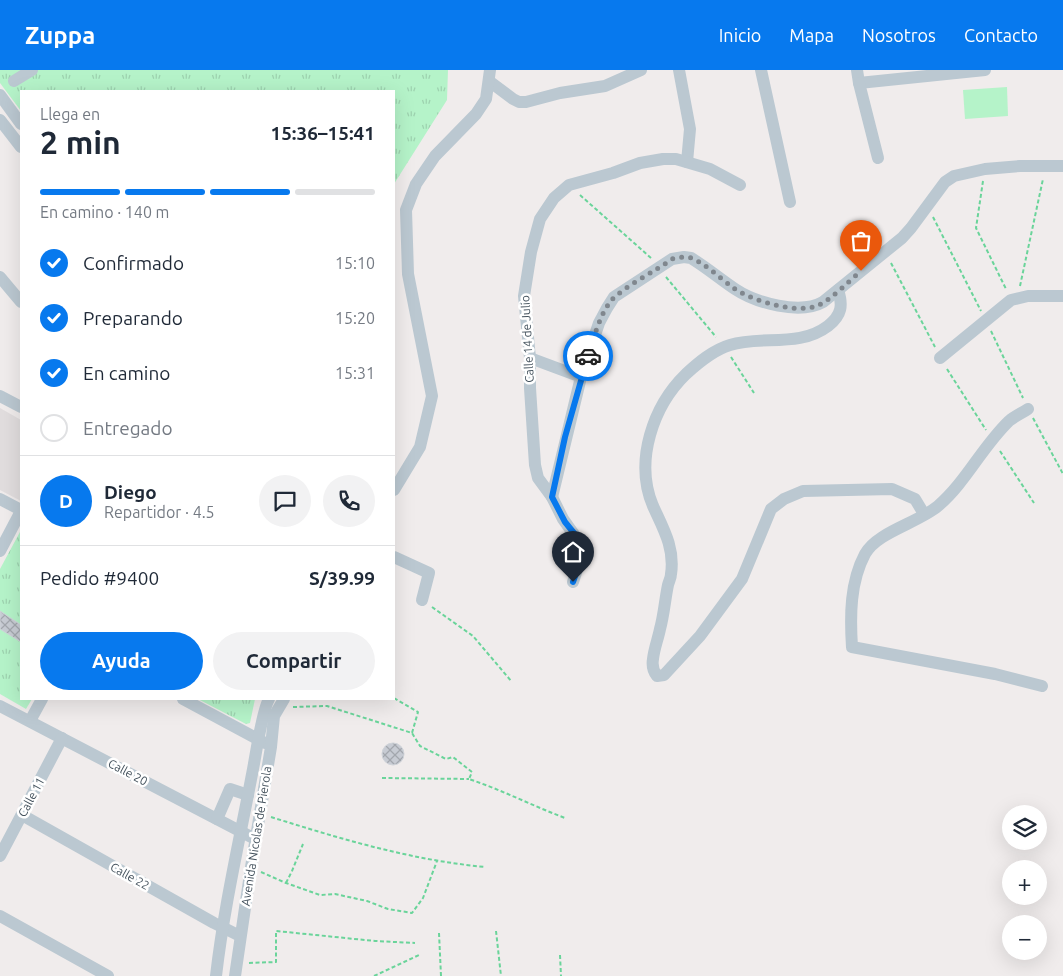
<!DOCTYPE html>
<html lang="es">
<meta charset="utf-8">
<style>
body{margin:0;font-family:Ubuntu,sans-serif;background:#f2f2f3;color:#1f2937;height:100vh;display:flex;flex-direction:column;font-size:19px;white-space:nowrap}
*{box-sizing:border-box;margin:0}
p{font-size:16px;color:#747a83}
.icon{flex:none;width:28px;height:28px;fill:none;stroke:currentColor;stroke-width:2;stroke-linecap:round;stroke-linejoin:round}
.map{position:relative;flex:1;overflow:hidden}
.side{position:absolute;left:20px;top:20px;width:375px;height:610px;display:flex;flex-direction:column;background:#fff;border-radius:0px;box-shadow:0 5px 20px #0002}
.side>*{flex:none}
.fabs{position:absolute;left:1002px;top:735px;display:grid;gap:10px}
.fabs a{display:grid;place-items:center;width:45px;height:45px;border-radius:50%;background:#fff;box-shadow:0 5px 20px #0002;font-size:25px}
.pin{position:absolute;display:grid;place-items:center;width:42px;height:42px;color:#fff;margin:-51px -21px;border-radius:50% 50% 50% 0;rotate:-45deg;box-shadow:0 0 5px #0007}
.pin .icon{rotate:45deg}
.courier{position:absolute;display:grid;place-items:center;width:50px;height:50px;margin:-25px;border:4px solid #0779ee;border-radius:50%;background:#fff;color:#222;box-shadow:0 1px 6px #0007}
.summary em{font-style:normal;font-weight:700}
.summary div{display:flex;flex-direction:column-reverse}
.summary{display:flex;align-items:center;justify-content:space-between;height:85px;padding:0 20px}
h1{font-size:32px;font-weight:700;line-height:38px}
.bar{display:grid;grid-template-columns:repeat(4,1fr);gap:8px 5px;align-content:center;height:60px;padding:0 20px}
.bar i{height:6px;border-radius:4px;background:#e0e1e3}
.bar .active{background:#0779ee}
.bar p{grid-column:span 4}
.line{display:flex;align-items:center;gap:12px;padding:0 20px;border-top:1px solid #e0e1e3}
.line div{flex:1}
.round{display:grid;place-items:center;flex:none;width:52px;height:52px;border-radius:26px;background:#f2f2f3}
ol{padding:0 20px;list-style:none}
li{display:flex;align-items:center;gap:15px;height:55px}
li p{margin-inline-start:auto}
li .icon{padding:5px;border-radius:50%;background:#0779ee;color:#fff;stroke-width:4}
li:last-child{color:#747a83}
li i{width:28px;height:28px;border:2px solid #e0e1e3;border-radius:50%}
.cta{display:flex;gap:10px;margin-top:auto;padding:10px 20px}
.cta a{flex:1;height:58px;border-radius:30px;background:#0779ee;color:#fff;font-size:20px;font-weight:700;line-height:58px;text-align:center}
.cta a+a{background:#f2f2f3;color:#1f2937}
header{display:flex;align-items:center;gap:30px;box-sizing:border-box;height:70px;padding:0 25px;background:#0779ee;color:#fff}
header strong{font-size:24px}
nav{display:flex;gap:28px;margin-inline-start:auto;font-size:18px}
.map>svg:first-child{display:block}
</style>
<header>
<strong>Zuppa</strong>
<nav><a>Inicio</a><a>Mapa</a><a>Nosotros</a><a>Contacto</a></nav>
</header>
<div class="map">
<svg width="1063" height="906" viewBox="0 0 1063 906">
<defs>
<pattern id="park-tufts" width="24" height="20" patternUnits="userSpaceOnUse" patternTransform="scale(1.25)"><rect width="24" height="20" fill="#b5f3c9"/><path d="M3 7l-1-3M5 7V3M7 7l1-3M15 17l-1-3M17 17v-4M19 17l1-3" fill="none" stroke="#9dd2af"/></pattern>
<pattern id="building-cross-hatch" width="8" height="8" patternUnits="userSpaceOnUse" patternTransform="scale(1.25)"><rect width="8" height="8" fill="#c7cbd3"/><path d="M0 0l8 8M0 8l8-8" fill="none" stroke="#a3a7ae"/></pattern>
</defs>
<rect width="100%" height="100%" fill="#f0ecec"/>
<!-- education -->
<polygon fill="#e1ddde" points="0,338 21,350 21,431 0,420"/>
<!-- grass -->
<polygon fill="#b5f3c9" points="1007,17 1008,46 965,49 963,20"/>
<!-- park -->
<g fill="url(#park-tufts)">
<polygon points="0,0 448,0 447,30 394,114 394,21 21,21 21,41 0,13"/>
<polygon points="21,460 21,629 32,629 26,639 0,624 0,499"/>
<polygon points="198,629 255,629 250,653 246,654"/>
</g>
<!-- building -->
<g fill="url(#building-cross-hatch)" stroke="#cfd3d9">
<polygon points="0,541 21,555 21,572 0,559"/>
<circle cx="393" cy="684" r="11"/>
</g>
<g fill="none" stroke-linecap="round" stroke-linejoin="round">
<!-- path -->
<g stroke="#6ad49a" stroke-width="2" stroke-dasharray="4 2.5" stroke-linecap="butt">
<polyline points="983,111 976,158 1006,219"/>
<polyline points="580,125 651,188"/>
<polyline points="933,147 981,241"/>
<polyline points="891,193 935,277"/>
<polyline points="666,207 716,267"/>
<polyline points="1020,216 1043,109"/>
<polyline points="991,261 1023,328"/>
<polyline points="731,287 754,323"/>
<polyline points="947,299 986,360"/>
<polyline points="1033,348 1063,404"/>
<polyline points="1000,381 1034,433"/>
<polyline points="432,537 473,566 512,612"/>
<polyline points="394,628 418,642 412,663"/>
<path d="M293,637L327,636L412,663L420,676L446,689L453,687L472,702L469,709C502,720 533,736 565,748"/>
<polyline points="382,708 469,709"/>
<path d="M271,747C341,769 411,790 485,797"/>
<polyline points="261,802 286,813 320,825 335,824 367,831 388,839 412,843 423,828 437,791"/>
<polyline points="286,813 292,801 303,774"/>
<polyline points="496,861 501,906"/>
<polyline points="439,863 441,906"/>
<polyline points="560,885 561,906"/>
<polyline points="249,893 276,892 276,861 375,871 415,873"/>
<polyline points="374,906 419,885"/>
</g>
<!-- minor -->
<g stroke="#bbc8d1" stroke-width="12">
<polyline points="679,0 690,59 687,92"/>
<polyline points="761,0 790,132"/>
<polyline points="857,0 859,13 985,0"/>
<polyline points="14,11 32,0"/>
<polyline points="489,11 513,29 519,32 526,32 560,23 605,16 641,0"/>
<polyline points="859,13 878,88"/>
<polyline points="0,25 21,54"/>
<polyline points="0,50 21,77"/>
<polyline points="0,207 21,232"/>
<path d="M838,220C843,235 842,245 828,256C799,278 762,265 730,275C713,280 698,293 686,304C653,336 634,391 653,436C663,458 675,478 671,504C671,508 669,511 668,515C665,529 664,545 660,559C658,569 654,579 653,589C652,595 653,601 657,606L664,605L700,566L742,509L771,439L784,429L803,421L892,419L915,429L924,444"/>
<polyline points="530,288 581,307"/>
<polyline points="940,288 1011,230 1028,226 1063,226"/>
<polyline points="0,326 21,337"/>
<path d="M1028,339C1022,343 1015,346 1009,351C982,377 966,412 938,436C918,453 877,462 865,484C850,512 850,546 852,577L995,604L1042,616"/>
<polyline points="394,420 420,377 432,326 408,204 406,140 416,114 435,86 476,44 486,29 490,0"/>
<path d="M552,427L581,307L599,253L607,238L614,227L672,189L684,187L691,188C706,197 720,209 735,219C756,233 800,245 823,232L902,168L911,158L945,112L954,106L985,99L1020,96H1063"/>
<polyline points="0,429 21,440"/>
<polyline points="0,481 21,441"/>
<polyline points="394,487 429,503 422,530"/>
<polyline points="573,512 581,487 580,473 563,449 552,427 538,408 535,395 530,318 530,288 524,226 531,182 540,149 554,128 569,115 613,103 640,93 663,89 676,89 710,99 740,115"/>
<polyline points="183,629 265,673"/>
<polyline points="0,636 255,769"/>
<polyline points="30,651 42,629"/>
<polyline points="22,745 214,853 240,866"/>
<polyline points="217,749 230,719 248,725"/>
<polyline points="0,786 62,668"/>
<polyline points="0,846 108,906"/>
<path d="M216,906C224,836 240,768 253,699C256,684 262,641 269,629"/>
<polyline points="235,906 251,797 271,677 274,646 284,629"/>
</g>
</g>
<g fill="none" stroke-linecap="round" stroke-linejoin="round">
<!-- done -->
<path stroke="#80878e" stroke-width="5" stroke-dasharray="0 9" d="M588,286C594,268 599,247 610,232C621,218 656,201 672,189C678,188 685,186 691,188C705,193 722,210 735,219C754,231 797,245 819,235C833,228 849,211 861,201"/>
<!-- route -->
<polyline stroke="#0779ee" stroke-width="6" points="573,512 580,492 581,477 578,468 565,452 552,427 565,367 588,286"/>
</g>
<g text-anchor="middle" dominant-baseline="central" stroke-width="5" stroke-linejoin="round" paint-order="stroke">
<!-- street labels -->
<g font-size="12" fill="#43515c" stroke="#fff">
<text transform="translate(527 269) rotate(-93)">Calle 14 de Julio</text>
<text transform="translate(128 702) rotate(28)">Calle 20</text>
<text transform="translate(31 727) rotate(-62)">Calle 11</text>
<text transform="translate(256 766) rotate(-81)">Avenida Nicolas de Pierola</text>
<text transform="translate(130 806) rotate(29)">Calle 22</text>
</g>
</g>
</svg>
<div class="fabs">
<a><svg class="icon" aria-label="layers" viewBox="0 0 24 24"><path d="M12 4l9 5-9 5-9-5zM3 14l9 5 9-5"/></svg></a>
<a>+</a>
<a>−</a>
</div>
<div class="pin" style="left:861px;top:201px;background:#ea580c"><svg class="icon" aria-label="bag" viewBox="0 0 24 24"><path d="M5 8h14l-1 12H6zM9 8a3 3 0 0 1 6 0"/></svg></div>
<div class="pin" style="left:573px;top:512px;background:#1f2937"><svg class="icon" aria-label="home" viewBox="0 0 24 24"><path d="M3 11l9-7 9 7M6 9v11h12V9"/></svg></div>
<div class="courier" style="left:588px;top:286px"><svg class="icon" aria-label="car" viewBox="0 0 24 24"><path d="M5 17H2v-5l4-1 3-4h7l3 4 3 1v5h-3M9 17h6M6 11h13"/><circle cx="7" cy="17" r="2"/><circle cx="17" cy="17" r="2"/></svg></div>
<section class="side">
<div class="summary"><div><h1>2 min</h1><p>Llega en</p></div><em>15:36–15:41</em></div>
<div class="bar"><i class="active"></i><i class="active"></i><i class="active"></i><i></i><p>En camino · 140 m</p></div>
<ol>
<li><svg class="icon" aria-label="check" viewBox="0 0 24 24"><path d="M5 12l5 5 9-10"/></svg>Confirmado<p>15:10</p></li>
<li><svg class="icon" aria-label="check" viewBox="0 0 24 24"><path d="M5 12l5 5 9-10"/></svg>Preparando<p>15:20</p></li>
<li><svg class="icon" aria-label="check" viewBox="0 0 24 24"><path d="M5 12l5 5 9-10"/></svg>En camino<p>15:31</p></li>
<li><i></i>Entregado</li>
</ol>
<div class="line" style="height:90px"><b class="round" style="background:#0779ee;color:#fff">D</b><div><b>Diego</b><p>Repartidor · 4.5</p></div><a class="round"><svg class="icon" aria-label="chat" viewBox="0 0 24 24"><path d="M4 5h16v11H9l-5 4z"/></svg></a><a class="round"><svg class="icon" aria-label="phone" viewBox="0 0 24 24"><path d="M5 4h4l2 5-3 2q2 4 5 5l2-3 5 2v4C11 20 4 13 5 4z"/></svg></a></div>
<div class="line" style="height:65px"><div>Pedido #9400</div><b>S/39.99</b></div>
<div class="cta"><a>Ayuda</a><a>Compartir</a></div>
</section>
</div>
